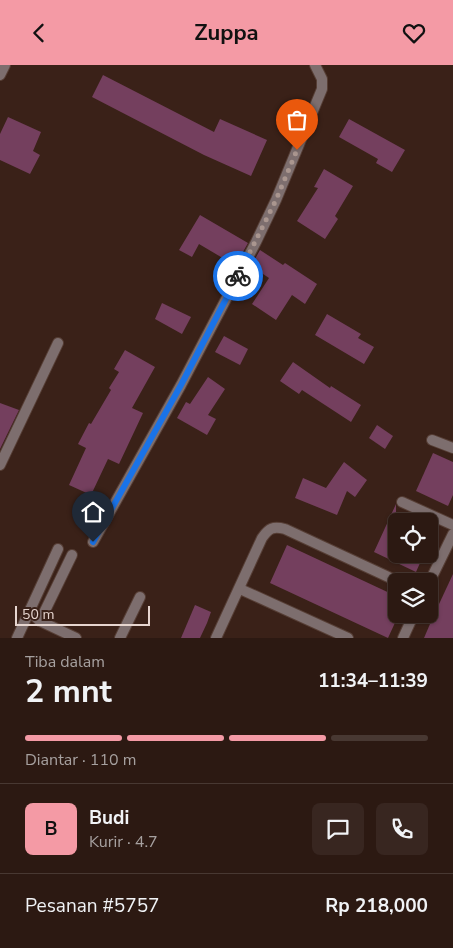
<!DOCTYPE html>
<html lang="id">
<meta charset="utf-8">
<style>
body{margin:0;font-family:"Nunito Sans",sans-serif;background:#382620;color:#f1f3f6;height:100vh;display:flex;flex-direction:column;font-size:19px;white-space:nowrap}
*{box-sizing:border-box;margin:0}
p{font-size:16px;color:#a6a09f}
.icon{flex:none;width:28px;height:28px;fill:none;stroke:currentColor;stroke-width:2;stroke-linecap:round;stroke-linejoin:round}
.map{position:relative;height:573px;overflow:hidden}
.drawer{display:flex;flex-direction:column;background:#2c1912;flex:1}
.drawer>*{flex:none}
.buttons{position:absolute;left:388px;top:448px;display:grid;gap:10px}
.buttons a{display:grid;place-items:center;width:50px;height:50px;border-radius:8px;background:#2c1912;box-shadow:0 1px 4px #0004,0 0 0 1px #483832;font-size:25px}
.scale{position:absolute;left:15px;bottom:12px;width:135px;box-sizing:border-box;padding-left:5px;border:2px solid #e6d5cf;border-top:0;font-size:14px;line-height:18px;white-space:nowrap;color:#e6d5cf;-webkit-text-stroke:4px #3a2118;paint-order:stroke}
.pin{position:absolute;display:grid;place-items:center;width:42px;height:42px;color:#fff;margin:-51px -21px;border-radius:50% 50% 50% 0;rotate:-45deg;box-shadow:0 0 5px #0007}
.pin .icon{rotate:45deg}
.courier{position:absolute;display:grid;place-items:center;width:50px;height:50px;margin:-25px;border:4px solid #1a73e8;border-radius:50%;background:#fff;color:#222;box-shadow:0 1px 6px #0007}
.head em{font-style:normal;font-weight:700}
.head div{display:flex;flex-direction:column-reverse}
.head{display:flex;align-items:center;justify-content:space-between;height:85px;padding:0 25px}
h1{font-size:32px;font-weight:700;line-height:38px}
.bar{display:grid;grid-template-columns:repeat(4,1fr);gap:8px 5px;align-content:center;height:60px;padding:0 25px}
.bar i{height:6px;border-radius:4px;background:#483832}
.bar .current{background:#f49aa5}
.bar p{grid-column:span 4}
.line{display:flex;align-items:center;gap:12px;padding:0 25px;border-top:1px solid #483832}
.line div{flex:1}
.round{display:grid;place-items:center;flex:none;width:52px;height:52px;border-radius:8px;background:#382620}
header{display:flex;justify-content:space-between;align-items:center;height:65px;padding:0 25px;background:#f49aa5;color:#111;font-size:22px;font-weight:700}
.map>svg:first-child{display:block}
</style>
<header><svg class="icon" aria-label="back" viewBox="0 0 24 24"><path d="M15 5l-7 7 7 7"/></svg>Zuppa<svg class="icon" aria-label="heart" viewBox="0 0 24 24"><path d="M12 20l-8-8c-3-5 5-10 8-4 3-6 11-1 8 4z"/></svg></header>
<div class="map">
<svg width="453" height="573" viewBox="0 0 453 573">
<rect width="100%" height="100%" fill="#3a2118"/>
<!-- building -->
<g fill="#743f5e">
<polygon points="103,10 214,67 220,54 267,75 251,111 204,90 92,32"/>
<polygon points="8,52 41,67 33,86 40,90 30,109 0,95 0,69"/>
<polygon points="349,54 405,85 392,107 376,98 378,94 339,72"/>
<polygon points="324,104 353,121 335,151 338,154 325,174 297,156 318,123 314,122"/>
<polygon points="200,150 248,178 239,194 230,188 226,195 199,179 192,192 179,185"/>
<polygon points="260,185 283,200 285,198 317,219 305,239 292,230 276,255 252,239 269,213 251,201"/>
<polygon points="162,238 191,252 182,269 155,254"/>
<polygon points="327,249 361,269 358,273 374,282 364,299 315,270"/>
<polygon points="224,271 248,284 240,300 215,287"/>
<polygon points="125,285 155,302 132,343 143,348 119,399 108,394 91,430 69,420 86,383 78,379 89,358 91,359 111,325 109,323 119,307 114,304"/>
<polygon points="293,297 330,323 331,321 361,340 351,357 302,325 299,329 280,316"/>
<polygon points="208,312 225,324 208,350 216,354 207,370 177,353 186,337 190,339"/>
<polygon points="0,338 19,345 0,384"/>
<polygon points="377,360 393,371 385,384 369,373"/>
<polygon points="433,388 453,397 453,430 448,441 416,426"/>
<polygon points="344,397 367,415 355,432 347,426 337,450 295,433 303,413 326,423"/>
<polygon points="396,439 396,489 424,489 416,507 374,487"/>
<polygon points="287,480 396,531 396,549 399,549 388,573 270,518"/>
<polygon points="453,509 453,573 424,573 433,552"/>
<polygon points="195,540 211,547 207,558 200,573 181,573"/>
</g>
<g fill="none" stroke-linecap="round" stroke-linejoin="round">
<!-- street casing -->
<g stroke="#563e35" stroke-width="12">
<g id="street">
<polyline points="0,10 5,0"/>
<polyline points="432,375 453,383"/>
<polyline points="0,400 58,278"/>
<polyline points="402,437 453,460"/>
<polyline points="93,477 181,320 256,177 276,135 322,24 322,14 315,0"/>
<polyline points="429,518 453,469"/>
<polyline points="240,524 348,573"/>
<polyline points="29,546 40,556 76,573"/>
<polyline points="40,556 72,490"/>
<polyline points="17,573 58,484"/>
<polyline points="120,573 140,532"/>
<path d="M216,573L262,473C269,463 273,461 285,464L397,516"/>
<polyline points="403,573 414,549"/>
</g>
</g>
<!-- street -->
<use href="#street" stroke="#7d6e6e" stroke-width="10"/>
</g>
<g fill="none" stroke-linecap="round" stroke-linejoin="round">
<!-- done -->
<polyline stroke="#aa968f" stroke-width="5" stroke-dasharray="0 9" points="238,211 276,135 297,85"/>
<!-- route -->
<polyline stroke="#1a73e8" stroke-width="6" points="93,477 181,320 238,211"/>
</g>
</svg>
<div class="buttons">
<a><svg class="icon" aria-label="locate" viewBox="0 0 24 24"><circle cx="12" cy="12" r="6"/><path d="M12 2v4M12 18v4M2 12h4M18 12h4"/></svg></a>
<a><svg class="icon" aria-label="layers" viewBox="0 0 24 24"><path d="M12 4l9 5-9 5-9-5zM3 14l9 5 9-5"/></svg></a>
</div>
<div class="scale">50 m</div>
<div class="pin" style="left:297px;top:85px;background:#ea580c"><svg class="icon" aria-label="bag" viewBox="0 0 24 24"><path d="M5 8h14l-1 12H6zM9 8a3 3 0 0 1 6 0"/></svg></div>
<div class="pin" style="left:93px;top:477px;background:#1f2937"><svg class="icon" aria-label="home" viewBox="0 0 24 24"><path d="M3 11l9-7 9 7M6 9v11h12V9"/></svg></div>
<div class="courier" style="left:238px;top:211px"><svg class="icon" aria-label="bike" viewBox="0 0 24 24"><circle cx="6" cy="16" r="4"/><circle cx="18" cy="16" r="4"/><path d="M6 16l4-8h5l3 8M10 8l3 8H6M13 5h3"/></svg></div>
</div>
<section class="drawer">
<div class="head"><div><h1>2 mnt</h1><p>Tiba dalam</p></div><em>11:34–11:39</em></div>
<div class="bar"><i class="current"></i><i class="current"></i><i class="current"></i><i></i><p>Diantar · 110 m</p></div>
<div class="line" style="height:90px"><b class="round" style="background:#f49aa5;color:#111">B</b><div><b>Budi</b><p>Kurir · 4.7</p></div><a class="round"><svg class="icon" aria-label="chat" viewBox="0 0 24 24"><path d="M4 5h16v11H9l-5 4z"/></svg></a><a class="round"><svg class="icon" aria-label="phone" viewBox="0 0 24 24"><path d="M5 4h4l2 5-3 2q2 4 5 5l2-3 5 2v4C11 20 4 13 5 4z"/></svg></a></div>
<div class="line" style="height:65px"><div>Pesanan #5757</div><b>Rp 218,000</b></div>
</section>
